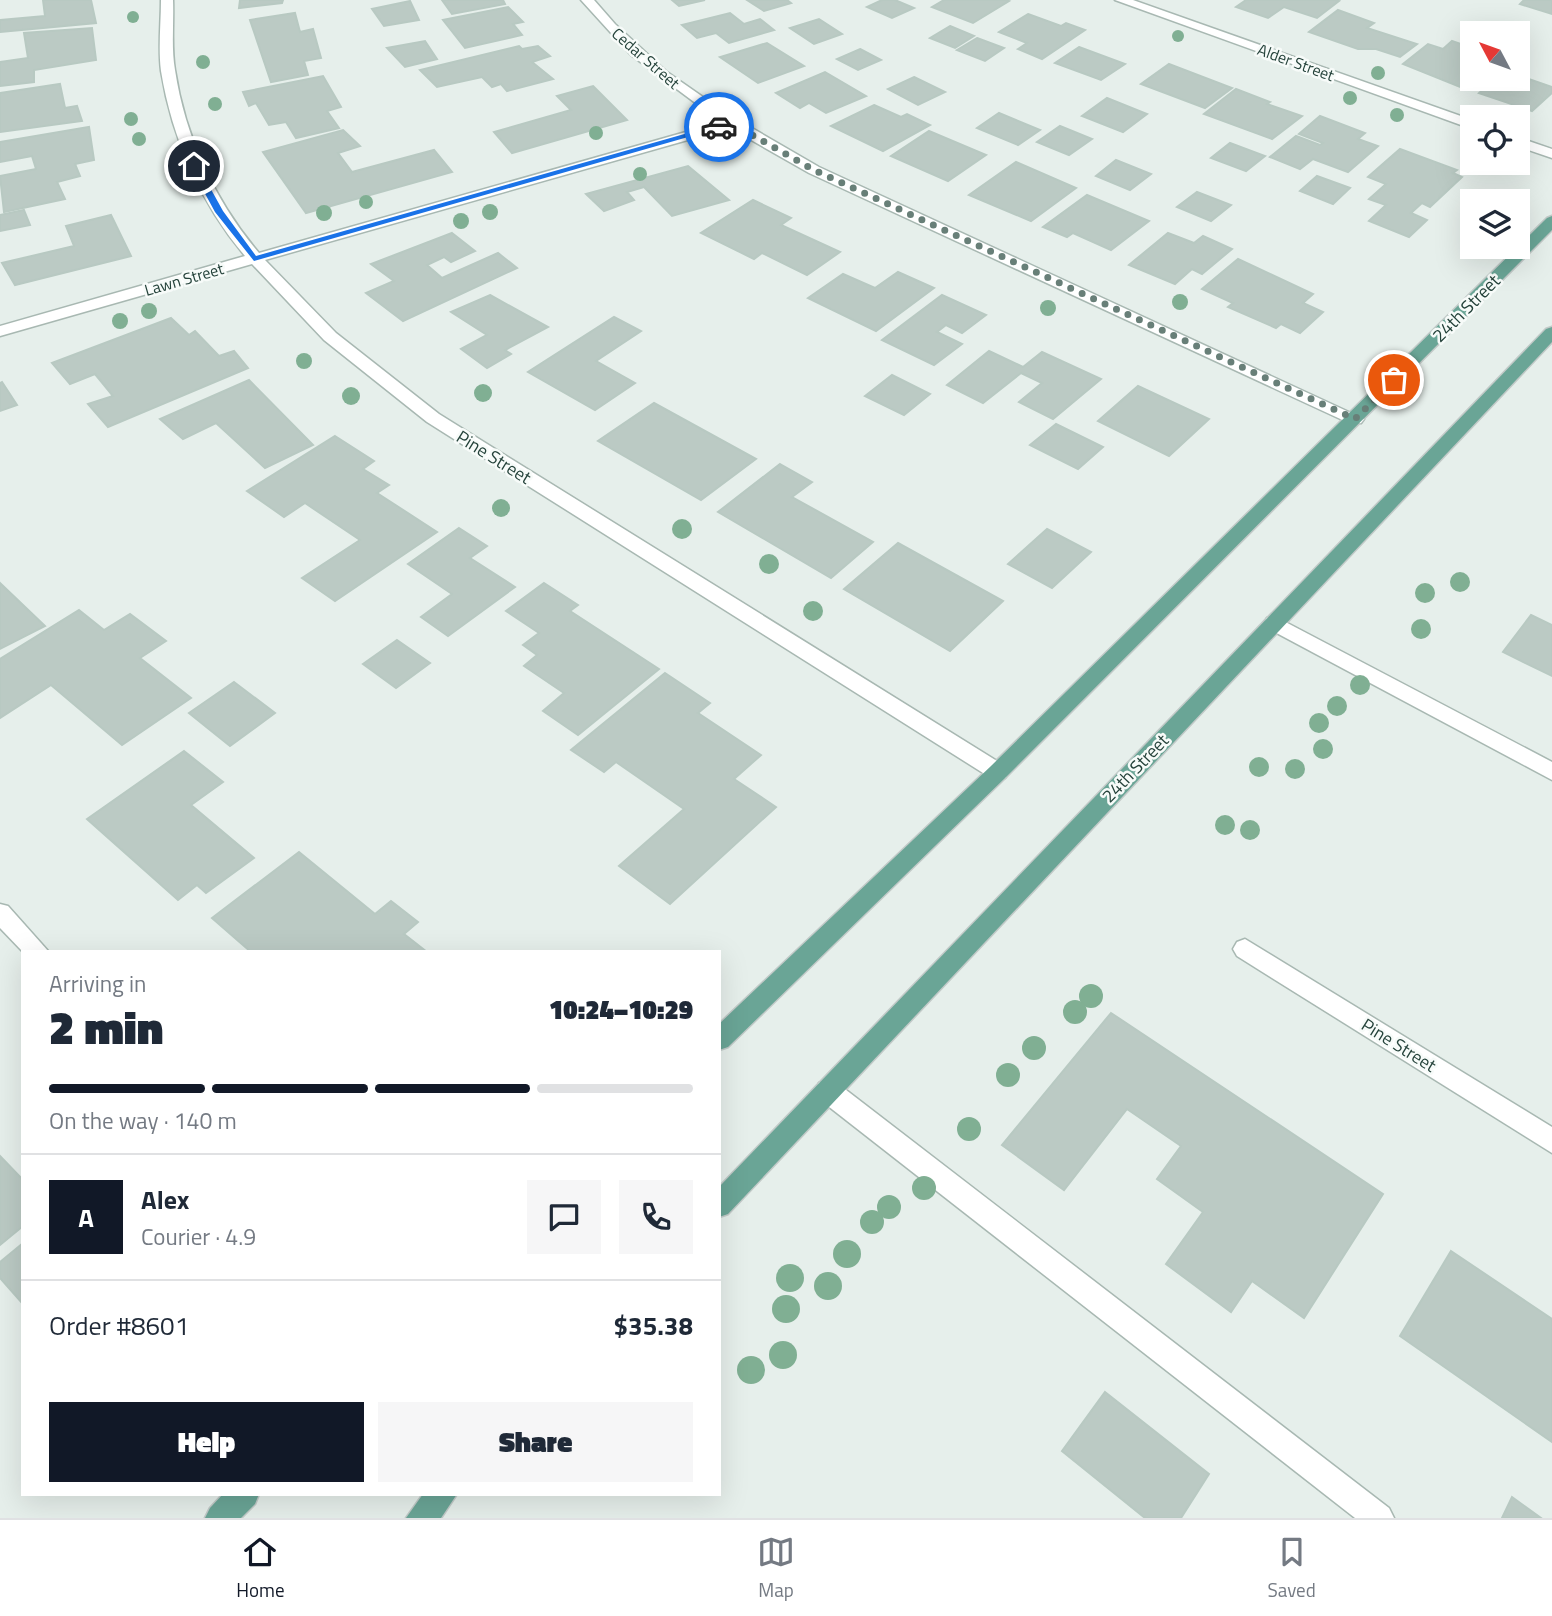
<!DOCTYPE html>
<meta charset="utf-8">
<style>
body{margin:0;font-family:"Titillium Web",sans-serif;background:#f6f6f7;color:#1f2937;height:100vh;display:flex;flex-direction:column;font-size:26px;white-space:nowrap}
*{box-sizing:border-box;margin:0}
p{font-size:23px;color:#747a83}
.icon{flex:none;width:38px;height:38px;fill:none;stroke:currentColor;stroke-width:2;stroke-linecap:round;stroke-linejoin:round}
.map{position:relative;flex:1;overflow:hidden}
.details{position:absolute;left:21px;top:950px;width:700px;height:546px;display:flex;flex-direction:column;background:#fff;border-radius:0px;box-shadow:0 7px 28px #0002}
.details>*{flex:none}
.needle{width:46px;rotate:311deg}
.fabs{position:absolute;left:1460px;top:21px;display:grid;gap:14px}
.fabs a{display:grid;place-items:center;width:70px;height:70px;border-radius:0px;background:#fff;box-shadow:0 7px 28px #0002;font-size:35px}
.pin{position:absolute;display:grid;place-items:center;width:60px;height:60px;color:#fff;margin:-30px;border:4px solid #fff;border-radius:50%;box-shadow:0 2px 7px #0007}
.courier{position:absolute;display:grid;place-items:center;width:70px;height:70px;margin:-35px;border:5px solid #1a73e8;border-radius:50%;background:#fff;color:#222;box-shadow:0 2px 9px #0007}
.head em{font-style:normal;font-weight:800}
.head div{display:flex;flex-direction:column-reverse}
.head{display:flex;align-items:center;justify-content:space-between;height:119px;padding:0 28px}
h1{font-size:46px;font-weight:800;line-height:52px}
.bar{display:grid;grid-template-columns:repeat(4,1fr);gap:10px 7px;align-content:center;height:84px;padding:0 28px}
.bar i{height:9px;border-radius:5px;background:#e0e1e3}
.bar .selected{background:#111827}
.bar p{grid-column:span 4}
.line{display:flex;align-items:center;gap:18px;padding:0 28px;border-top:2px solid #e0e1e3}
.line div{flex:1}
.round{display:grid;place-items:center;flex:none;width:74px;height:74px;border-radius:0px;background:#f6f6f7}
.button{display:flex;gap:14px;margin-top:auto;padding:14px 28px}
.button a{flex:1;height:80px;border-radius:0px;background:#111827;color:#fff;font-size:28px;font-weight:800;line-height:80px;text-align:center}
.button a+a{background:#f6f6f7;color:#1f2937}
.dock{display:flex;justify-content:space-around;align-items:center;height:98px;border-top:2px solid #e0e1e3;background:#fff;font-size:19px;color:#747a83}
.dock a{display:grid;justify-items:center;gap:4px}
.dock .selected{color:#111827}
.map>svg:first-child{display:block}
</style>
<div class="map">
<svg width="1552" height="1518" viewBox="0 0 1552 1518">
<rect width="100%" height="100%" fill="#e6efeb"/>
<!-- building -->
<g fill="#bbcac4" stroke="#b8c9c2" stroke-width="2">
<polygon points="43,0 91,0 96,23 0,32 0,20 45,16"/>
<polygon points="240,0 283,0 282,3 239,8"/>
<polygon points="442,0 503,0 505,4 452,14"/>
<polygon points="672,0 705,0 679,6"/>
<polygon points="747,0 787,0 791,3 764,11"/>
<polygon points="882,0 895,0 914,8 892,18 867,7"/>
<polygon points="944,0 1006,0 1009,1 973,23 932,7"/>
<polygon points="1246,0 1335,0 1339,1 1317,18 1284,7 1268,18 1236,7"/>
<polygon points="1524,0 1552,0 1552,14 1520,4"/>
<polygon points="410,1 419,20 384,26 372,9"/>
<polygon points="508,7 523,22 513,24 522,35 465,48 443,20"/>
<polygon points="1338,10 1374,23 1367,28 1417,44 1400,57 1376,49 1358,49 1309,32"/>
<polygon points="295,13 300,32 313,29 321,58 304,61 308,75 271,82 250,20"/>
<polygon points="730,13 744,24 760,19 774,30 729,43 716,33 697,38 682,25"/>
<polygon points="1028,14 1061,26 1066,23 1085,30 1042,59 1018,49 1027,43 999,32"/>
<polygon points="819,19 842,34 814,44 790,28"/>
<polygon points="950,26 974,36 955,48 930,38"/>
<polygon points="92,28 96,60 34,70 34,82 0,86 0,62 28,58 24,33"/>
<polygon points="977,38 1004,48 985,61 957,50"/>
<polygon points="425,41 437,59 405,67 387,48"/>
<polygon points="1452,41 1472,48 1472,79 1474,79 1463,88 1403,64 1428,44 1443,49"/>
<polygon points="767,43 804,66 758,83 720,57"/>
<polygon points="519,46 522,49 538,46 550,56 532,62 553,79 507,91 501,84 492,87 482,77 437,87 420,70"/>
<polygon points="1079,47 1125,64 1101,80 1055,63"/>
<polygon points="860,49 881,60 858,70 837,59"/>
<polygon points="1169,64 1232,88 1205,108 1141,84"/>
<polygon points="825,72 866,96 826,113 809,103 800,108 776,93"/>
<polygon points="1517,75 1552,87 1552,93 1532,111 1479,93 1495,79 1517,79"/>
<polygon points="323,76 341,107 327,111 339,128 296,138 286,122 269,125 256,103 249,106 243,92"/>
<polygon points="914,77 945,92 918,105 888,89"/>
<polygon points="60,84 65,108 77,106 82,121 0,132 0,93"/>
<polygon points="593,86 627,120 512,153 494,132 571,110 557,96"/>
<polygon points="1236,89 1270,102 1267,104 1302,116 1272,139 1204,114"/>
<polygon points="1107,98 1147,114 1123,132 1082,116"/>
<polygon points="874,105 901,117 907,114 930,125 883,151 831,126"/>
<polygon points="999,113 1040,130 1018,145 977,128"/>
<polygon points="1320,116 1365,133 1358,139 1378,146 1348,172 1313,159 1300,169 1270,157 1296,136 1320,145 1323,143 1299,134"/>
<polygon points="1060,126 1092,139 1069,155 1037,142"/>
<polygon points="89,127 94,160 75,164 80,176 57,182 65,199 4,212 0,176 36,169 32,156 0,162 0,142"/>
<polygon points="343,130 360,146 338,153 352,172 434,150 452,172 306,213 263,152"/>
<polygon points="929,131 986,155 948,181 891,156"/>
<polygon points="1230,143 1265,156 1246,171 1211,158"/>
<polygon points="1400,149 1457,170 1453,173 1462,177 1430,207 1422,203 1411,213 1427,220 1409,237 1369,221 1386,205 1369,199 1386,184 1368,177"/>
<polygon points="1116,160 1151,174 1130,190 1096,176"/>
<polygon points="1016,162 1076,188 1031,221 969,195"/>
<polygon points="688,166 729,200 672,216 644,187 627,192 634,200 604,211 586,194"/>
<polygon points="1317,176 1350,188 1333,204 1300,191"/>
<polygon points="1197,192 1231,205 1211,221 1177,207"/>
<polygon points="1087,195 1149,221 1111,250 1073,233 1067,237 1043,227"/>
<polygon points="753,200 791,218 781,225 840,252 807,275 762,253 754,259 701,233"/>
<polygon points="24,210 30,225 0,231 0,215"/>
<polygon points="111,215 131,256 15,285 2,263 74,246 66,226"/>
<polygon points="452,233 475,251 451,262 444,257 427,265 442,278 498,253 517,268 403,321 366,293 394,281 371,264"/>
<polygon points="1168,233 1194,243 1203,236 1232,249 1202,274 1192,269 1175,284 1129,265"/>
<polygon points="1238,259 1313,294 1303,303 1323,312 1300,333 1281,324 1276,328 1228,307 1233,303 1202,289"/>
<polygon points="898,272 934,288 876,331 808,298 843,274 875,288"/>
<polygon points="490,295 548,327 505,350 511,354 487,368 461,349 487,335 451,312"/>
<polygon points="942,295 986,315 962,333 946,325 937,332 962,344 934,365 882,340"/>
<polygon points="614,317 641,331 596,361 635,383 595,410 528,372"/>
<polygon points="171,318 189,335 195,331 219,356 234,351 248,368 108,427 88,404 113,396 95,374 70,384 52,363"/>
<polygon points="989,351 1023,367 1042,352 1101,379 1053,419 1019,402 1042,383 1021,373 983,403 947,385"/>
<polygon points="892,375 930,394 904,415 865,396"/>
<polygon points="249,380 313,445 265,468 216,423 183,439 160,419"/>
<polygon points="2,382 17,405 0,411 0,383"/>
<polygon points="1138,386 1209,419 1169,456 1098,421"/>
<polygon points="654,403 756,459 701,500 598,441"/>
<polygon points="1056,424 1103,447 1078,469 1030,445"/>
<polygon points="335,436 374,461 363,469 389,485 377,493 437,532 335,601 302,578 360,540 305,503 284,517 247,491"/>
<polygon points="780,464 812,482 792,497 873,542 831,578 718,512"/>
<polygon points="459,528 487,546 470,558 515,587 448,636 421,617 452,594 408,564"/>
<polygon points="1047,529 1091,552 1052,588 1008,564"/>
<polygon points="898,543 1003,601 950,651 844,589"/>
<polygon points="0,583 45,626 0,649"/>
<polygon points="544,583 578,605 570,611 659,669 578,735 543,711 564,693 524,666 537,655 523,645 539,633 506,611"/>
<polygon points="79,610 104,630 130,614 166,641 140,658 191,698 122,745 51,685 0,718 0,659"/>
<polygon points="1531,615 1552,625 1552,676 1503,652"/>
<polygon points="397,640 430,663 396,688 363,664"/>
<polygon points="665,673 710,703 698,713 761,755 734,779 776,807 670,904 619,866 684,809 616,762 604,772 571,750"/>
<polygon points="234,682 275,713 230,746 189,713"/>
<polygon points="184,751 223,782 191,805 254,858 206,893 197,885 178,900 87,819"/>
<polygon points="299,852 375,914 391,901 418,922 404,934 427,952 251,952 212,918"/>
<polygon points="1111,1013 1383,1194 1304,1318 1252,1281 1231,1312 1166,1264 1203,1212 1157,1179 1181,1146 1127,1109 1064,1190 1002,1145"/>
<polygon points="0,1156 23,1180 23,1226 0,1245"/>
<polygon points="23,1243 23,1304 0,1278 0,1262"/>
<polygon points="1451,1251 1552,1319 1552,1442 1400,1336"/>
<polygon points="1105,1392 1209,1474 1181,1518 1145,1518 1062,1451"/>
<polygon points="1512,1497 1541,1518 1502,1518"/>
</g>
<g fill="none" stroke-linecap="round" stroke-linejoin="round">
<!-- minor casing -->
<g stroke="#a8b8b2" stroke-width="3">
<g id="minor">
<path d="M161,0H173C174,23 171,47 175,70C185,137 215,201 259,253L721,122L631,55L581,0H594L615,24L667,72L726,113L819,167L1364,419L1361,423H1349L809,173L730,128L265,260L336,333L439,414L1005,766L1009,772L1005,778H991L427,422L324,340L252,264L0,336V326L245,256C201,204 172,139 161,71C158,48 161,23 161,0Z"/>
<polygon points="1115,0 1133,0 1472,120 1472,129"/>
<polygon points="1517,137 1552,149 1552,158 1517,146"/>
<polygon points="1274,616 1552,762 1552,780 1267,628 1264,623 1267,618"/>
<polygon points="0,904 8,906 49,952 23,952 0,928"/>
<polygon points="1245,939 1552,1127 1552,1153 1237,956 1233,949 1237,942"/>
<polygon points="828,1080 837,1083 1389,1508 1394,1518 1355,1518 819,1099 816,1091 819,1083"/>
</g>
</g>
<!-- major casing -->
<g stroke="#c2cac8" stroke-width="3">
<g id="major">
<polygon points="1552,216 1552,230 1005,778 728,1047 719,1050 719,1024 991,766 1547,218"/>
<polygon points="1552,327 1552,342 728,1214 719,1217 719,1187 1546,329"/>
<polygon points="223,1494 259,1494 255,1504 241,1518 205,1518 210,1508"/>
<polygon points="423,1494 457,1494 441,1518 406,1518"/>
</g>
</g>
<!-- minor -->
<use href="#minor" fill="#fff" fill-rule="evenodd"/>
<!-- major -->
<use href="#major" fill="#6aa596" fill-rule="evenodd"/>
</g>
<!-- trees -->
<g fill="#80af93">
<circle cx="133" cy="17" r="6"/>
<circle cx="1178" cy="36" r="6"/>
<circle cx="203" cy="62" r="7"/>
<circle cx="1378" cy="73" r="7"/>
<circle cx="1350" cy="98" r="7"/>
<circle cx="215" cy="104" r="7"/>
<circle cx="1397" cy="115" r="7"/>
<circle cx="131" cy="119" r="7"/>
<circle cx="596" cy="133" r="7"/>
<circle cx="139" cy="139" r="7"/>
<circle cx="726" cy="153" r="7"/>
<circle cx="640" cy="174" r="7"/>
<circle cx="366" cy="202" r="7"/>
<circle cx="490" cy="212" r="8"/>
<circle cx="324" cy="213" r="8"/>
<circle cx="461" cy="221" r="8"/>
<circle cx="1180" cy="302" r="8"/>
<circle cx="1048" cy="308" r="8"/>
<circle cx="149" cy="311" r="8"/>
<circle cx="120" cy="321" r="8"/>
<circle cx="304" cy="361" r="8"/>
<circle cx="483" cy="393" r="9"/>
<circle cx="351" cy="396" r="9"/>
<circle cx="501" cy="508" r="9"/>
<circle cx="682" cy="529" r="10"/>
<circle cx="769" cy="564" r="10"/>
<circle cx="1460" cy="582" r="10"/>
<circle cx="1425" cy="593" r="10"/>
<circle cx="813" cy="611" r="10"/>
<circle cx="1421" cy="629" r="10"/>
<circle cx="1360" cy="685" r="10"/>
<circle cx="1337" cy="706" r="10"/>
<circle cx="1319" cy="723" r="10"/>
<circle cx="1323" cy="749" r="10"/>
<circle cx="1259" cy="767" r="10"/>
<circle cx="1295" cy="769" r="10"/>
<circle cx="1225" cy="825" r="10"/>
<circle cx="1250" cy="830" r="10"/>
<circle cx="1091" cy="996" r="12"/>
<circle cx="1075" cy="1012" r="12"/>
<circle cx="1034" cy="1048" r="12"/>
<circle cx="1008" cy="1075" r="12"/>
<circle cx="969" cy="1129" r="12"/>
<circle cx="924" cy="1188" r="12"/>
<circle cx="889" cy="1207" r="12"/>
<circle cx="872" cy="1222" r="12"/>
<circle cx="847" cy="1254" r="14"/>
<circle cx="790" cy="1278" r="14"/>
<circle cx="828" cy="1286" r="14"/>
<circle cx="786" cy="1309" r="14"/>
<circle cx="783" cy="1355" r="14"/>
<circle cx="751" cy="1370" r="14"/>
</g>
<!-- route -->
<polygon fill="#1a73e8" points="716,125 723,127 254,261 215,212 190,166 197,164 223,211 256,256"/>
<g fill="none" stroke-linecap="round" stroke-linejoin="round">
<!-- done -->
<polyline stroke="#687f78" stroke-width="7" stroke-dasharray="0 12.6" points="719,127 731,123 814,170 1355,419 1394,380"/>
</g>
<g text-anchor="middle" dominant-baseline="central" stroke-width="5" stroke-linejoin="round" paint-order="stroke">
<!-- far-street labels -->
<g font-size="16" fill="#24423a" stroke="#f7fbf9">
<text transform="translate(646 58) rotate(41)">Cedar Street</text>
<text transform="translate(1296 62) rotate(20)">Alder Street</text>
<text transform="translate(184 279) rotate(-16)">Lawn Street</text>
</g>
<!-- street labels -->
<g font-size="18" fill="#24423a" stroke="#f7fbf9">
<text transform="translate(1466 308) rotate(-45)">24th Street</text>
<text transform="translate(494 457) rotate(32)">Pine Street</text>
<text transform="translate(1135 768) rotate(-46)">24th Street</text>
<text transform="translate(1399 1045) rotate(32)">Pine Street</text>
</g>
</g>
</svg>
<div class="fabs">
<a><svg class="needle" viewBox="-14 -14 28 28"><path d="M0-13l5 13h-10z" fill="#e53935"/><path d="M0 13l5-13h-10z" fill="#747a83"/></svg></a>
<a><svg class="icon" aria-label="locate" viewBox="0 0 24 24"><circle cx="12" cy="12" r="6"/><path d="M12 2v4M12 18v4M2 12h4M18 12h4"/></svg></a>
<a><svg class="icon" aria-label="layers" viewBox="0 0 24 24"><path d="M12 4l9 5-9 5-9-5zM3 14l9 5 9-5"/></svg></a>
</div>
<div class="pin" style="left:1394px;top:380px;background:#ea580c"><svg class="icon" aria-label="bag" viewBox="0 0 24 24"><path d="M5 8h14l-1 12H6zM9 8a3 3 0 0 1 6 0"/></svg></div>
<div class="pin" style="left:194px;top:166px;background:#1f2937"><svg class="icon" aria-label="home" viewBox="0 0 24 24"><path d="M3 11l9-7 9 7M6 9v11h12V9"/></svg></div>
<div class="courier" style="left:719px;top:127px"><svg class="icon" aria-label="car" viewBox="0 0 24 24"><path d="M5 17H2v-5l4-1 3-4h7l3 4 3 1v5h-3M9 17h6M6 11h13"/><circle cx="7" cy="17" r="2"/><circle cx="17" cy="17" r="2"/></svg></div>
<section class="details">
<div class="head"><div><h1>2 min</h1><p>Arriving in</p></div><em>10:24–10:29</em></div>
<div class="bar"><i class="selected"></i><i class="selected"></i><i class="selected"></i><i></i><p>On the way · 140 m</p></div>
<div class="line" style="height:126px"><b class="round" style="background:#111827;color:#fff">A</b><div><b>Alex</b><p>Courier · 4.9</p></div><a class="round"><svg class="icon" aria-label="chat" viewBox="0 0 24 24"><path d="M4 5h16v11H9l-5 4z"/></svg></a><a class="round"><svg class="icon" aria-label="phone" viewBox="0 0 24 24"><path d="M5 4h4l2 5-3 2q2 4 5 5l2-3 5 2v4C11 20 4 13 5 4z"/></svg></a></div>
<div class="line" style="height:91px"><div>Order #8601</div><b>$35.38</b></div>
<div class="button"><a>Help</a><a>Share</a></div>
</section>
</div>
<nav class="dock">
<a class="selected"><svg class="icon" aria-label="home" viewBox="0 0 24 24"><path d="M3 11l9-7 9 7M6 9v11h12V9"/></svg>Home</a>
<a><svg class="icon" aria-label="map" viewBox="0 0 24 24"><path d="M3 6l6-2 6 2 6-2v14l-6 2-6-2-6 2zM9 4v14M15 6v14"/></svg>Map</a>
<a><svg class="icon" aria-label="saved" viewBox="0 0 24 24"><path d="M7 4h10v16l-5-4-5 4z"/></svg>Saved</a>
</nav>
